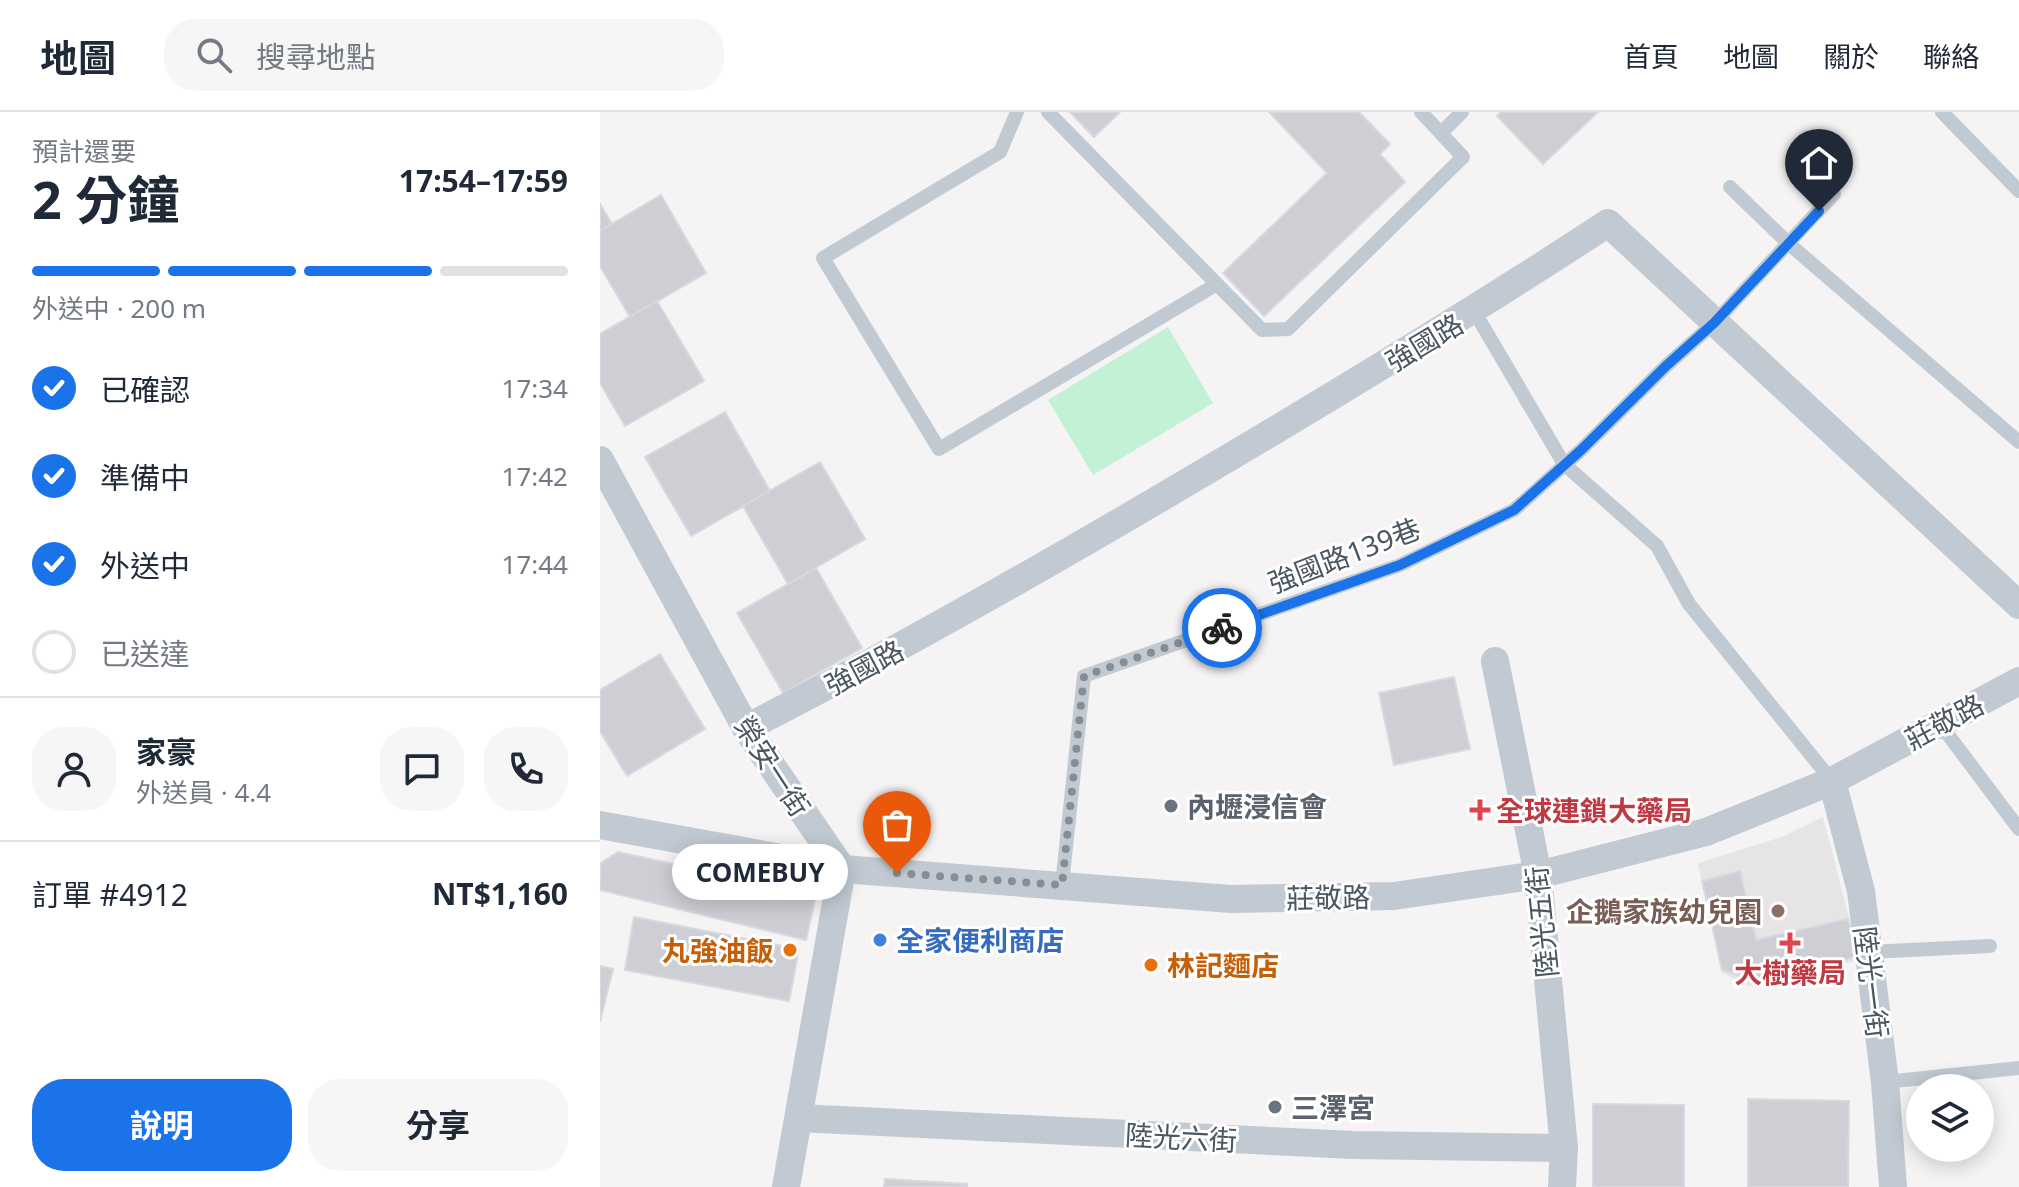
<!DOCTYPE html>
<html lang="zh-TW">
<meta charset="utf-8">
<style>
body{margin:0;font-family:"Noto Sans","Noto Sans TC",sans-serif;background:#f6f6f7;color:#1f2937;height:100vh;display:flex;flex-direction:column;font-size:30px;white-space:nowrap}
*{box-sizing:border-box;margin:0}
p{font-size:26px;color:#747a83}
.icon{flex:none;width:44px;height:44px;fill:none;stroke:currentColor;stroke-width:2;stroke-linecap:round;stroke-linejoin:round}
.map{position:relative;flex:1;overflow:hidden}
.drawer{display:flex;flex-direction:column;background:#fff;width:600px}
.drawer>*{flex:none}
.buttons{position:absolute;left:1306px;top:962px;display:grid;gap:16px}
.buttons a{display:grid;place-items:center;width:88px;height:88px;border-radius:50%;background:#fff;box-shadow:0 4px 20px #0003;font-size:40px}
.pin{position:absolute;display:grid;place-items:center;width:68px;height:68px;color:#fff;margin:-82px -34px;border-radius:50% 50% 50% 0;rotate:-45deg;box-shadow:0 0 8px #0007}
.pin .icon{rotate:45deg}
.courier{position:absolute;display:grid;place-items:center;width:80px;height:80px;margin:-40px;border:6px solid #1a73e8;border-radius:50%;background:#fff;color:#222;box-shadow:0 2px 10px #0007}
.bubble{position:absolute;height:56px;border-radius:28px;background:#fff;box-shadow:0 4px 20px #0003;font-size:26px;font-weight:700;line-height:56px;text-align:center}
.headline em{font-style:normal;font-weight:700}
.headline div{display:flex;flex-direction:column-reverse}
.headline{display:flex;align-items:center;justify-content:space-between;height:136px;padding:0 32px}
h1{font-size:52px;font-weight:700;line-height:60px}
.bar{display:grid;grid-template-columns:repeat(4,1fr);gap:12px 8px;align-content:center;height:96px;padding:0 32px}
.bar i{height:10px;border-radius:6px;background:#e0e1e3}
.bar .active{background:#1a73e8}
.bar p{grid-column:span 4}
.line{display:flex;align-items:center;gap:20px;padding:0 32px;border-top:2px solid #e0e1e3}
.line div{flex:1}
.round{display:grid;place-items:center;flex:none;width:84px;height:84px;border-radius:32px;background:#f6f6f7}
ol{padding:0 32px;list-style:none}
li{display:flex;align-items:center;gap:24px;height:88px}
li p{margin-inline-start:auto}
li .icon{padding:8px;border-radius:50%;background:#1a73e8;color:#fff;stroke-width:4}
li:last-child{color:#747a83}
li i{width:44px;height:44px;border:4px solid #e0e1e3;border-radius:50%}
.primary-button{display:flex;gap:16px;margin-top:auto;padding:16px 32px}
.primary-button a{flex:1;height:92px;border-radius:32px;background:#1a73e8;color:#fff;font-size:32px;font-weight:700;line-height:92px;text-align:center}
.primary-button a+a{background:#f6f6f7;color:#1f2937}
header{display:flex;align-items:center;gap:48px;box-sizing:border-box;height:112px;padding:0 40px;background:#fff;border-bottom:2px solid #e0e1e3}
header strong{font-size:38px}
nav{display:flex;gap:44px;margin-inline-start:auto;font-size:28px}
.search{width:560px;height:72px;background:#f6f6f7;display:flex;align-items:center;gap:20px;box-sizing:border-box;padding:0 28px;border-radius:32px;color:#747a83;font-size:30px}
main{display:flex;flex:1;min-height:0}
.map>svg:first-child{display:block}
</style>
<header>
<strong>地圖</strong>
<div class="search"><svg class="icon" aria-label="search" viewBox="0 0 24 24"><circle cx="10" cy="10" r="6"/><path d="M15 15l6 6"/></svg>搜尋地點</div>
<nav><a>首頁</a><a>地圖</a><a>關於</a><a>聯絡</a></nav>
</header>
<main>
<section class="drawer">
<div class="headline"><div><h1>2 分鐘</h1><p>預計還要</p></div><em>17:54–17:59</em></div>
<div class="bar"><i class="active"></i><i class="active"></i><i class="active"></i><i></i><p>外送中 · 200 m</p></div>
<ol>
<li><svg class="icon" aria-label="check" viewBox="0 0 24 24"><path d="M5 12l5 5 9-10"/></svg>已確認<p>17:34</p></li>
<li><svg class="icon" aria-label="check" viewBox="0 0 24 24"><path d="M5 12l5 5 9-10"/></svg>準備中<p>17:42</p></li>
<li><svg class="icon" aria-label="check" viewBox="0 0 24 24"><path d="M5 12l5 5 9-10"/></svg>外送中<p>17:44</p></li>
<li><i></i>已送達</li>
</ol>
<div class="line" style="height:144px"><a class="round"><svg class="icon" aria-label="person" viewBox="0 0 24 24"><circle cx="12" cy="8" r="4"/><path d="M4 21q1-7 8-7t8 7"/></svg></a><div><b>家豪</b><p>外送員 · 4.4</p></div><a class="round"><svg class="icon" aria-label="chat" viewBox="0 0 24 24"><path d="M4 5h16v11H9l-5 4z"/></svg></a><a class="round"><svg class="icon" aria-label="phone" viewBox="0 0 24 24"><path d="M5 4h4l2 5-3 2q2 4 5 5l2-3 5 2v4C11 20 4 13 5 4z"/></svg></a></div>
<div class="line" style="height:104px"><div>訂單 #4912</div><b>NT$1,160</b></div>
<div class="primary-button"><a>說明</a><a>分享</a></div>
</section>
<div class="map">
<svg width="1419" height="1075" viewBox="0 0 1419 1075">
<rect width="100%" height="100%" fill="#f5f3f3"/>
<!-- education -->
<polygon fill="#e6e4e5" points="1223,705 1260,848 1149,874 1121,860 1098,751 1182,725"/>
<!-- green -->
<polygon fill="#c3f1d5" points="568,215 613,291 493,363 448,288"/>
<!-- building -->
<g fill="#cdcfd5" stroke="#d7d9de" stroke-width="2">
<polygon points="470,0 520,0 494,25"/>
<polygon points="669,0 759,0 790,32 780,42 805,70 664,204 623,161 727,61"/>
<polygon points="901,0 998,0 943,52 897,4"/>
<polygon points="61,83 106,161 30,205 0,154 0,119"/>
<polygon points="0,92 12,112 0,119"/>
<polygon points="57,189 104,269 25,314 0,271 0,222"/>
<polygon points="125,300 170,379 91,424 45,345"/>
<polygon points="220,350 265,427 188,472 143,394"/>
<polygon points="216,456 262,536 183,581 137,501"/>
<polygon points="60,542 105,617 27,664 0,619 0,578"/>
<polygon points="854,565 870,637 794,653 779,581"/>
<polygon points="18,740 216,783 206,828 0,778 1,751"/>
<polygon points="1140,759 1156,828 1248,807 1257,845 1151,869 1122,857 1102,769"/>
<polygon points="34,805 199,837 189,889 25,858"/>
<polygon points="0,854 13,857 0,910"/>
<polygon points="1148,987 1249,989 1248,1075 1148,1075"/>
<polygon points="993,992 1084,993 1084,1075 993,1075"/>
<polygon points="285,1067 367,1072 367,1075 284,1075"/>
</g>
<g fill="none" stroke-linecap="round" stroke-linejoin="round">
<!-- lane -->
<g stroke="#c1cad2" stroke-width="14">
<polyline points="417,0 400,40 223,146 339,337 617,172"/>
<polyline points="448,0 662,218 688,217 863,45 821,0"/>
<polyline points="1342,0 1419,79"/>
<polyline points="841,21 862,0"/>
<polyline points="1130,75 1188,131 1419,330"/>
<polyline points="874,199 964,352 1057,434 1089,492 1232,669"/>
<polyline points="1340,612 1419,717"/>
<polyline points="462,773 484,564 800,453 914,398 980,339 1066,254 1114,211 1234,82"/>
<polyline points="1269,840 1390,834"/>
<polyline points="1285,970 1419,956"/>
</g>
<!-- street -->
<g stroke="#c1cad2" stroke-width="28">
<polyline points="0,348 146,616 242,757 186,1075"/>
<polyline points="895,549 938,763 964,1036 962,1075"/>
<path d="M146,616C297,539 444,455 591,368C732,285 871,201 1008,111L1419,493"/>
<polyline points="1232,669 1261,779 1285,970 1293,1075"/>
<polyline points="0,713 242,757 631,787 794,784 938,763 1106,720 1232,669 1419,569"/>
<polyline points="199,1006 753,1033 964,1036"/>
</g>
</g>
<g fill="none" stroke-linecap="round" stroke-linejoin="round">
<!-- done -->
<polyline stroke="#868d94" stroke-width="8" stroke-dasharray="0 14.4" points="297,761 462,773 484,564 622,516"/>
<!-- route -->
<polyline stroke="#1a73e8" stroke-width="10" points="622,516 800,453 914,398 980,339 1066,254 1114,211 1219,99"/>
</g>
<!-- markers -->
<g fill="#6b7280" stroke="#fff" stroke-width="3">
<circle cx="571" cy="694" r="8"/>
<circle cx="675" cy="995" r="8"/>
</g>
<g fill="#e0444e" stroke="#fff" stroke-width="3">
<path d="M876 686h8v8h8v8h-8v8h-8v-8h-8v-8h8z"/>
<path d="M1186 819h8v8h8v8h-8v8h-8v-8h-8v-8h8z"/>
</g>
<circle fill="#8d6e63" stroke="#fff" stroke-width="3" cx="1178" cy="799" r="8"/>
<circle fill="#3f7fe0" stroke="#fff" stroke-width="3" cx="280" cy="828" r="8"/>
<g fill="#e8710a" stroke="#fff" stroke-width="3">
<circle cx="190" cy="838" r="8"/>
<circle cx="551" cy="853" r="8"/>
</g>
<g text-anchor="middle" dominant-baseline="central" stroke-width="6" stroke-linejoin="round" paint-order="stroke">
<!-- street labels -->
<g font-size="28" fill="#4a5661" stroke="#fff">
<text transform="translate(824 230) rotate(-31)">強國路</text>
<text transform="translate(744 443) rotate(-21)">強國路139巷</text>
<text transform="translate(264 555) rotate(-28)">強國路</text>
<text transform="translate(1344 609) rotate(-28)">莊敬路</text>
<text transform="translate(173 654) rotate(57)">榮安一街</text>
<text transform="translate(728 785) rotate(-1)">莊敬路</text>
<text transform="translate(941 810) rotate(-96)">陸光五街</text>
<text transform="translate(1272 870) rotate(83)">陸光一街</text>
<text transform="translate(581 1025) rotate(3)">陸光六街</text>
</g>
<!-- worship labels -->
<g font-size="28" font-weight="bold" fill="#5b616d" stroke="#fff" text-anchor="start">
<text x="587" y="694">內壢浸信會</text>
<text x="691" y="995">三澤宮</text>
</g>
<!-- health labels -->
<g font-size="28" font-weight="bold" fill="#be3a42" stroke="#fff" text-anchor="start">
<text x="896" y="698">全球連鎖大藥局</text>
<text x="1190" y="860" text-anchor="middle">大樹藥局</text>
</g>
<!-- education labels -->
<g font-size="28" font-weight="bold" fill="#785e54" stroke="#fff" text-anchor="end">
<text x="1162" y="799">企鵝家族幼兒園</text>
</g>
<!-- shop labels -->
<g font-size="28" font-weight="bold" fill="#366cbe" stroke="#fff" text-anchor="start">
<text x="296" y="828">全家便利商店</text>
</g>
<!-- food labels -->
<g font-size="28" font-weight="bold" fill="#c56008" stroke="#fff" text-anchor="end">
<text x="174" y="838">丸強油飯</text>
<text x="567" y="853" text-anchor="start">林記麵店</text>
</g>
</g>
</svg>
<div class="buttons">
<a><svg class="icon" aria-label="layers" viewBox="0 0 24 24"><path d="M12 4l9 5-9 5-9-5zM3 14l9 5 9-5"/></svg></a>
</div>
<div class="pin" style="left:297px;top:761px;background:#ea580c"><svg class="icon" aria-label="bag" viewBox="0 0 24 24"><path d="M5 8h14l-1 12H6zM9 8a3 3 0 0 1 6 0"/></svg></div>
<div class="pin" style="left:1219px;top:99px;background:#1f2937"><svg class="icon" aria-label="home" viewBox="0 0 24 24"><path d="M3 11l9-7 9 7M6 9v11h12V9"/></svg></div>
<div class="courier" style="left:622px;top:516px"><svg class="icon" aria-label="bike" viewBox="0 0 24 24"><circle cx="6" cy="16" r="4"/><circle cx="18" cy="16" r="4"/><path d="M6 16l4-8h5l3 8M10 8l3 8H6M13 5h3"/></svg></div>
<div class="bubble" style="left:72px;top:732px;width:176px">COMEBUY</div>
</div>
</main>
